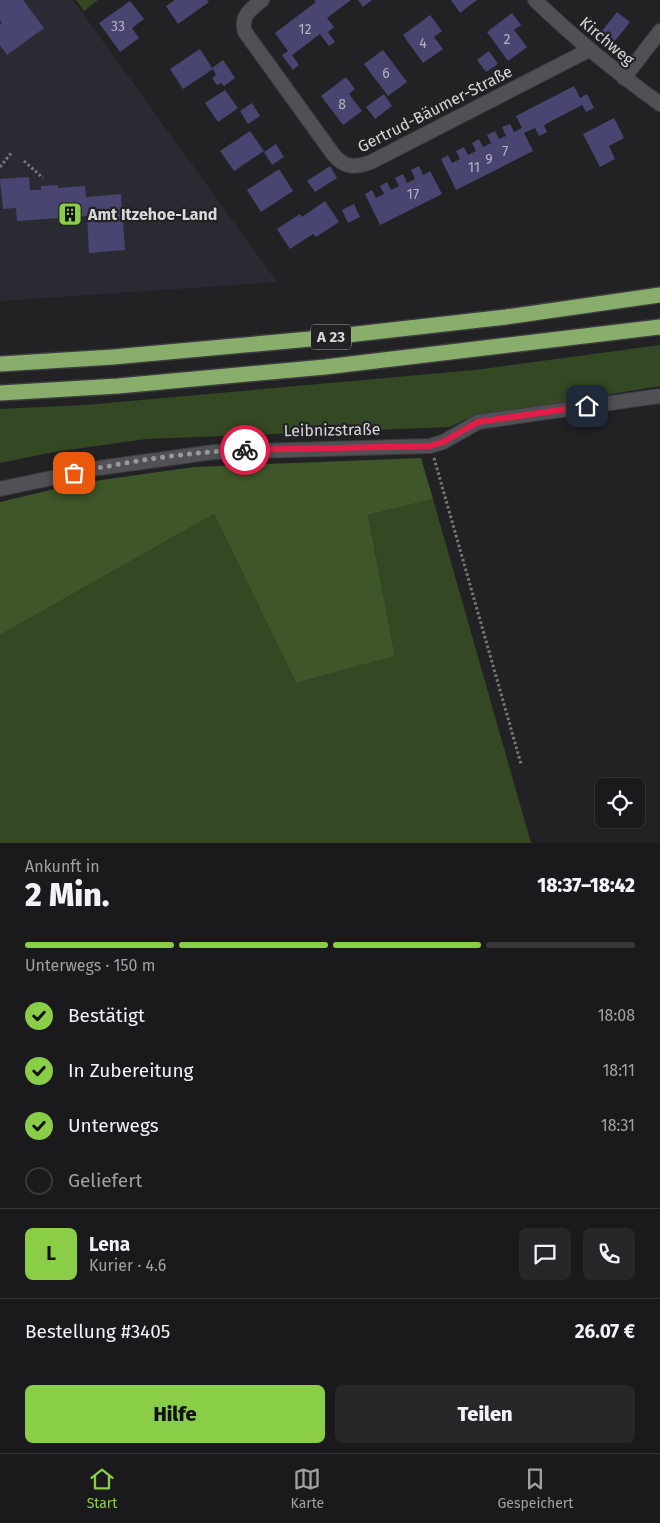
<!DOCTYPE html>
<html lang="de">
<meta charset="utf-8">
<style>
body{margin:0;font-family:"Fira Sans",sans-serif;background:#272729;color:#f1f3f6;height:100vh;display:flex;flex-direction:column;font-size:19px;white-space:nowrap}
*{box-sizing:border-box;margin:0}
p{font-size:16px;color:#9fa1a3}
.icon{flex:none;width:28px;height:28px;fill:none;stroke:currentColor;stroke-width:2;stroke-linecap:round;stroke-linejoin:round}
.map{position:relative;height:843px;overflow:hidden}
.details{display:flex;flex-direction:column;background:#1a1a1c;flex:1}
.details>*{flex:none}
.buttons{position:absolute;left:595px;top:778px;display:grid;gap:10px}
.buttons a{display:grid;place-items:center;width:50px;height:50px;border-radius:8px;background:#1a1a1c;box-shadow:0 1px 4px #0004,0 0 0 1px #38383b;font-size:25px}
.pin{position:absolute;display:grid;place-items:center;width:42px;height:42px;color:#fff;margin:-21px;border-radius:10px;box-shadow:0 2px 8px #0006}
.courier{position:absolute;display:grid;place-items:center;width:50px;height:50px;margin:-25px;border:4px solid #e11d48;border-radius:50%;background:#fff;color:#222;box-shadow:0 1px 6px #0007}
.head em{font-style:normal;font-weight:800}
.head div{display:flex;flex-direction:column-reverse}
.head{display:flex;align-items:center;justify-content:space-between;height:85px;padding:0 25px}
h1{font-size:32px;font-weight:800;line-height:38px}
.bar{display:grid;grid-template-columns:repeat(4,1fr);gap:8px 5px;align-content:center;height:60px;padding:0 25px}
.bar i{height:6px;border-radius:4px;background:#38383b}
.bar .selected{background:#8ace47}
.bar p{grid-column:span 4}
.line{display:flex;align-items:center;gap:12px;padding:0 25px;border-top:1px solid #38383b}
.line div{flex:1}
.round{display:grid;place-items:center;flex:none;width:52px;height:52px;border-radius:8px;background:#272729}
ol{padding:0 25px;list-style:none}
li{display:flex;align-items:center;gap:15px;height:55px}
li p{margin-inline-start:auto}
li .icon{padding:5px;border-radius:50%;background:#8ace47;color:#111;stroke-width:4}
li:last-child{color:#9fa1a3}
li i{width:28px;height:28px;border:2px solid #38383b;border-radius:50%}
.button{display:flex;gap:10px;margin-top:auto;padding:10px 25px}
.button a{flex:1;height:58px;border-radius:8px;background:#8ace47;color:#111;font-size:20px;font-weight:800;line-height:58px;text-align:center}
.button a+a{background:#272729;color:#f1f3f6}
.tabs{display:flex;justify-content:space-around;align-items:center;height:70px;border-top:1px solid #38383b;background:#1a1a1c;font-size:14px;color:#9fa1a3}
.tabs a{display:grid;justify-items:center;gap:2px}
.tabs .selected{color:#8ace47}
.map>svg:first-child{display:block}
</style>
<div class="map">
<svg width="660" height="843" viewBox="0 0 660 843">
<rect width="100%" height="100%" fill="#222225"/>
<!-- built -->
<polygon fill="#2a2a33" points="0,0 73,0 277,282 0,301"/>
<!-- green -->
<g fill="#344823">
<polygon points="76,0 98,0 84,11"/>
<polygon points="660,345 660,386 468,418 450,427 146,439 54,452 0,463 0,409 85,405 475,370"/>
<polygon points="433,499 531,843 0,843 0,635 214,514 296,683 395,656 368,515"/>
</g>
<!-- forest -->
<polygon fill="#3e562a" points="421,458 433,499 368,515 395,656 296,683 214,514 0,635 0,502 80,483 194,467"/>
<!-- building -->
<g fill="#484571">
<polygon points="0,0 23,0 44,28 7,55 0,45 0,24 2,23 0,20"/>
<polygon points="175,0 207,0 209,2 178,24 166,6"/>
<polygon points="314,0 351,0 327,18 334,27 328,32 335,42 329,46 320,34 292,55 299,65 293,70 282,55 288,51 275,33 316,2"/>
<polygon points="358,0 372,0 363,7"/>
<polygon points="451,0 477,0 460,13"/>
<polygon points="130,1 144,19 132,28 139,38 120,52 99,23"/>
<polygon points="617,12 630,22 615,41 602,31"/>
<polygon points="512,13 521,25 514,30 527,47 508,61 487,32"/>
<polygon points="430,15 442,31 434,37 443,49 423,63 403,35"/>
<polygon points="200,49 212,68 223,60 235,78 224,86 221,83 217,85 212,78 216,75 213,69 183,89 170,69"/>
<polygon points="383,50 407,82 388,96 364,64"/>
<polygon points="489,51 498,64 486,72 477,60"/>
<polygon points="346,77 355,89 349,94 362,111 343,125 321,96"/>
<polygon points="574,86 580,98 587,94 594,108 586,112 582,105 544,125 547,132 539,136 535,128 524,133 533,151 456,190 441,159 448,155 452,163 460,159 456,151 464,147 468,155 476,151 472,143 479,139 483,147 491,143 487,135 495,131 499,139 506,136 502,127 510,124 514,132 522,128 516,116"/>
<polygon points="225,90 238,108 218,122 205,103"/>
<polygon points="384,94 392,106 375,119 366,107"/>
<polygon points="252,103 260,116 248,124 240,111"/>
<polygon points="614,118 624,138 609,146 615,159 600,167 583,134"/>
<polygon points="250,131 264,151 234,171 220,151"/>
<polygon points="276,144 284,157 272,165 264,152"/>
<polygon points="330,166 337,178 315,192 307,181"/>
<polygon points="419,166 423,175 430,171 442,194 380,225 365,194 372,190 376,198 384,194 380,186 387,182 391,190 399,186 395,178 403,174 407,183 415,179 411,170"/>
<polygon points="279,169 293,191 261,212 247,190"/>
<polygon points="29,177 30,190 41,190 41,186 58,185 58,188 85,186 86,197 121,194 125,250 89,253 87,216 17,221 16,208 3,209 0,179"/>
<polygon points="325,201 339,222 316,237 313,234 290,249 277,229 300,214 302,217"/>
<polygon points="354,204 360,217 348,223 342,210"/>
</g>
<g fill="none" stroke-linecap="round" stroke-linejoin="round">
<!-- street casing -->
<g stroke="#3c3c3f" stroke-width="16">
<g id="street">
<path d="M262,0C251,9 240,16 245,32L333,154C344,168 355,168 371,162L589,50"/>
<path d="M535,0C574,38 616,72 660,104"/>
<polyline points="624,78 660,31"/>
<polyline points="0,489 99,468 214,452 430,446 443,442 478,422 660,396"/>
</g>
</g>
<!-- highway casing -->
<g stroke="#3c3c3f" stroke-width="18">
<g id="highway">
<polyline points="0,364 113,357 321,338 506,317 660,295"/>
<polyline points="0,393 118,386 325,367 660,327"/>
</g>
</g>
<!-- path -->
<g stroke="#78787b" stroke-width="3" stroke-dasharray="2.5 2.5" stroke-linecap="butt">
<polyline points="24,161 43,178"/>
<polyline points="0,167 12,152"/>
<polyline points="434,458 521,764"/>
</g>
<!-- street -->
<use href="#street" stroke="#515155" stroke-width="14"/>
<!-- highway -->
<use href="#highway" stroke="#89ae6b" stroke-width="15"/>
</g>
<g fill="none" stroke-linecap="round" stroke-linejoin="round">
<!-- done -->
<path stroke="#98989b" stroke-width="5" stroke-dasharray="0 9" d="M74,473C130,461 188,452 245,450"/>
<!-- route -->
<polyline stroke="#e11d48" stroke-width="6" points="245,450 430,446 443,442 478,422 587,406"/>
</g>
<!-- icons -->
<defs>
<g id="building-square" transform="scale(1.25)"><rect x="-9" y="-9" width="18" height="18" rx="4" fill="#8ace47" stroke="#222225"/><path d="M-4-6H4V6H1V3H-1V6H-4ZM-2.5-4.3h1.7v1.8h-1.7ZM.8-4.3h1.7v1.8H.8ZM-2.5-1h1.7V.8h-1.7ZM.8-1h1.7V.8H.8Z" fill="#111"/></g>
</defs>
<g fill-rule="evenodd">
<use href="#building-square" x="70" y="214"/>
</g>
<g text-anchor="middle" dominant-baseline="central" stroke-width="4.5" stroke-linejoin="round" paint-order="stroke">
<!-- number labels -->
<g font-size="14" fill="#b4b3c0">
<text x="118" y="26">33</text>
<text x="305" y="29">12</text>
<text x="507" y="39">2</text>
<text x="423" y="43">4</text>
<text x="386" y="73">6</text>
<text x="342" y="104">8</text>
<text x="505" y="151">7</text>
<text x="489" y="159">9</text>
<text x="474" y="167">11</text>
<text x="413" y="194">17</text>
</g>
<!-- shield labels -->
<rect fill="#222225" stroke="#a1a1a4" stroke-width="1" x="311" y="324.5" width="40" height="25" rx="4"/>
<g font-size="15" font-weight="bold" fill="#d8d8da">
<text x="331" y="337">A 23</text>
</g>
<!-- street labels -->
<g font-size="16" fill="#d8d8da" stroke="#222225">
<text transform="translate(607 41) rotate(40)">Kirchweg</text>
<text transform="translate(435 109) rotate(-27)">Gertrud-Bäumer-Straße</text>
<text transform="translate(332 430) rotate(-1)">Leibnizstraße</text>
</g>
<!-- poi labels -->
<g font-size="16" font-weight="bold" fill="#d8d8da" stroke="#222225" text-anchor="start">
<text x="88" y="214">Amt Itzehoe-Land</text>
</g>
</g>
</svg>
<div class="buttons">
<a><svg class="icon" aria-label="locate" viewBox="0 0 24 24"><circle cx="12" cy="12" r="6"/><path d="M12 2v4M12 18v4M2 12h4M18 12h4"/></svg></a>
</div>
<div class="pin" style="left:74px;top:473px;background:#ea580c"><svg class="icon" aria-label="bag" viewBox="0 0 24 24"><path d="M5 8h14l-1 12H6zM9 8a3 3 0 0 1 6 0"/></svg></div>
<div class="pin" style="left:587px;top:406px;background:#1f2937"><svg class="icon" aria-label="home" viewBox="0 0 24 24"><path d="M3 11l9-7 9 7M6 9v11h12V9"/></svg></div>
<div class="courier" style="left:245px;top:450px"><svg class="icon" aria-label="bike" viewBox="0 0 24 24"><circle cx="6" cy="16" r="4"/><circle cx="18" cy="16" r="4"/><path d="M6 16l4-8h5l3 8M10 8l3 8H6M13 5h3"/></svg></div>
</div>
<section class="details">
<div class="head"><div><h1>2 Min.</h1><p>Ankunft in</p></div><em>18:37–18:42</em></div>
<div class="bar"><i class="selected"></i><i class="selected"></i><i class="selected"></i><i></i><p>Unterwegs · 150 m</p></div>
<ol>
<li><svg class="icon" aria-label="check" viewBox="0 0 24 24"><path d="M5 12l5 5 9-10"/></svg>Bestätigt<p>18:08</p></li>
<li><svg class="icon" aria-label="check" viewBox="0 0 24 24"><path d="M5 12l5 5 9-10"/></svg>In Zubereitung<p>18:11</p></li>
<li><svg class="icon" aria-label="check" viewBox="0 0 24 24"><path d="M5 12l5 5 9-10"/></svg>Unterwegs<p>18:31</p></li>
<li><i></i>Geliefert</li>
</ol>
<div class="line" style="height:90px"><b class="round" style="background:#8ace47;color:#111">L</b><div><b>Lena</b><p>Kurier · 4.6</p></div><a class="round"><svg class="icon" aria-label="chat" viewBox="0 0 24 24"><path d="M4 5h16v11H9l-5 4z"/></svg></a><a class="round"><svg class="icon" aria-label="phone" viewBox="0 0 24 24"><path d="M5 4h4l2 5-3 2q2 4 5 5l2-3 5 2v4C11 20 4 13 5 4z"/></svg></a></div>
<div class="line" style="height:65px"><div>Bestellung #3405</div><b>26.07 €</b></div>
<div class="button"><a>Hilfe</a><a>Teilen</a></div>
</section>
<nav class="tabs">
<a class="selected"><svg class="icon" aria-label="home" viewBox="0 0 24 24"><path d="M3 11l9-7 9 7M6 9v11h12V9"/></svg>Start</a>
<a><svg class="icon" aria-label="map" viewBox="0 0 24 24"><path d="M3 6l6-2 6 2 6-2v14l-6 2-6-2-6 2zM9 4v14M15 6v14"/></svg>Karte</a>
<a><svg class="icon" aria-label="saved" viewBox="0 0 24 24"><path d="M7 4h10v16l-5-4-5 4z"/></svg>Gespeichert</a>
</nav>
